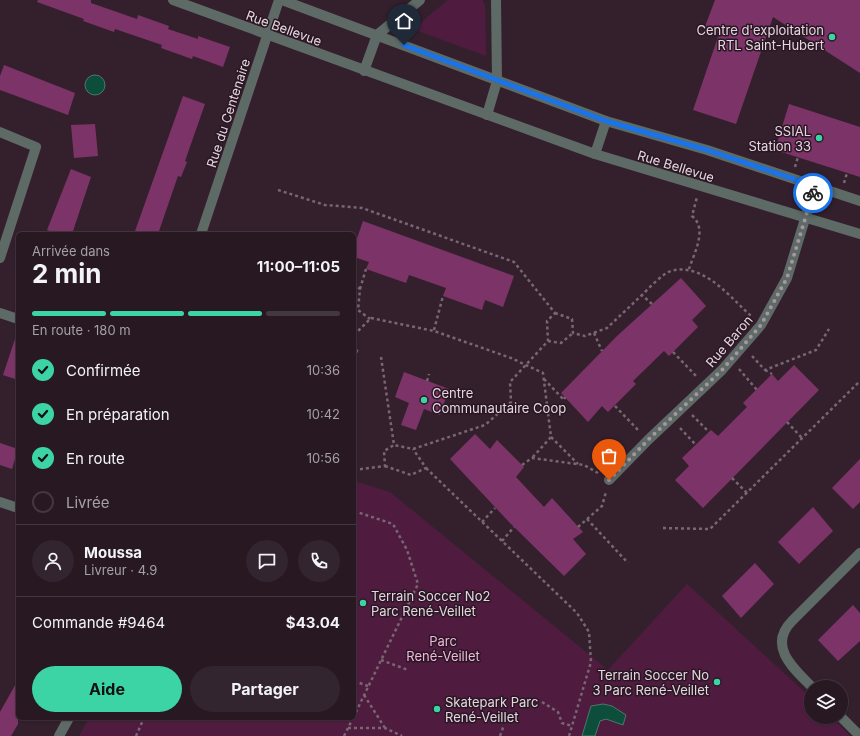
<!DOCTYPE html>
<html lang="fr">
<meta charset="utf-8">
<style>
body{margin:0;font-family:Inter,sans-serif;background:#33252f;color:#f1f3f6;height:100vh;display:flex;flex-direction:column;font-size:15px;white-space:nowrap}
*{box-sizing:border-box;margin:0}
p{font-size:13px;color:#a4a0a5}
.icon{flex:none;width:22px;height:22px;fill:none;stroke:currentColor;stroke-width:2;stroke-linecap:round;stroke-linejoin:round}
.map{position:relative;flex:1;overflow:hidden}
.drawer{position:absolute;left:16px;top:232px;width:340px;height:488px;display:flex;flex-direction:column;background:#271822;border-radius:6px;box-shadow:0 1px 3px #0004,0 0 0 1px #433740}
.drawer>*{flex:none}
.controls{position:absolute;left:804px;top:680px;display:grid;gap:8px}
.controls a{display:grid;place-items:center;width:44px;height:44px;border-radius:50%;background:#271822;box-shadow:0 1px 3px #0004,0 0 0 1px #433740;font-size:20px}
.pin{position:absolute;display:grid;place-items:center;width:34px;height:34px;color:#fff;margin:-41px -17px;border-radius:50% 50% 50% 0;rotate:-45deg;box-shadow:0 0 4px #0007}
.pin .icon{rotate:45deg}
.courier{position:absolute;display:grid;place-items:center;width:40px;height:40px;margin:-20px;border:3px solid #1a73e8;border-radius:50%;background:#fff;color:#222;box-shadow:0 1px 5px #0007}
.overview em{font-style:normal;font-weight:700}
.overview div{display:flex;flex-direction:column-reverse}
.overview{display:flex;align-items:center;justify-content:space-between;height:68px;padding:0 16px}
h1{font-size:26px;font-weight:700;line-height:30px}
.bar{display:grid;grid-template-columns:repeat(4,1fr);gap:6px 4px;align-content:center;height:48px;padding:0 16px}
.bar i{height:5px;border-radius:3px;background:#433740}
.bar .on{background:#3cd4a4}
.bar p{grid-column:span 4}
.line{display:flex;align-items:center;gap:10px;padding:0 16px;border-top:1px solid #433740}
.line div{flex:1}
.round{display:grid;place-items:center;flex:none;width:42px;height:42px;border-radius:21px;background:#33252f}
ol{padding:0 16px;list-style:none}
li{display:flex;align-items:center;gap:12px;height:44px}
li p{margin-inline-start:auto}
li .icon{padding:4px;border-radius:50%;background:#3cd4a4;color:#111;stroke-width:4}
li:last-child{color:#a4a0a5}
li i{width:22px;height:22px;border:2px solid #433740;border-radius:50%}
.action{display:flex;gap:8px;margin-top:auto;padding:8px 16px}
.action a{flex:1;height:46px;border-radius:24px;background:#3cd4a4;color:#111;font-size:16px;font-weight:700;line-height:46px;text-align:center}
.action a+a{background:#33252f;color:#f1f3f6}
.map>svg:first-child{display:block}
</style>
<div class="map">
<svg width="860" height="736" viewBox="0 0 860 736">
<rect width="100%" height="100%" fill="#34202d"/>
<!-- green -->
<g fill="#4f1c40">
<polygon points="448,0 482,0 485,5 486,56 413,29"/>
<polygon points="354,481 390,492 608,670 687,584 811,698 811,717 831,717 850,736 79,736 89,718 354,718"/>
</g>
<!-- water -->
<g fill="#0c4e3a" stroke="#4d776c">
<circle cx="95" cy="85" r="10"/>
<polygon points="603,704 612,706 626,715 623,725 606,719 600,721 595,736 582,736 591,706"/>
</g>
<!-- building -->
<g fill="#7c3367">
<polygon points="38,0 91,0 91,3 137,19 138,15 169,26 168,29 198,39 198,36 230,47 223,67 193,56 192,59 161,48 162,45 115,29 114,32 83,21 84,19 37,2"/>
<polygon points="715,0 860,0 860,73 773,17 736,124 693,110 719,34 704,29"/>
<polygon points="4,65 75,93 68,115 0,90 0,76"/>
<polygon points="183,96 205,104 185,161 187,162 181,177 178,176 158,234 134,234"/>
<polygon points="789,104 860,127 860,177 775,150"/>
<polygon points="95,124 98,156 74,158 71,125"/>
<polygon points="71,169 91,177 72,234 58,234 47,230"/>
<polygon points="363,221 514,276 503,307 485,300 482,310 443,296 446,288 409,275 406,283 366,269 369,262 354,257 354,247"/>
<polygon points="681,278 706,306 692,320 698,327 669,356 664,351 633,381 636,384 608,412 602,406 588,422 561,393 617,336"/>
<polygon points="16,336 18,337 18,380 3,375"/>
<polygon points="794,365 819,390 703,508 675,480 689,466 682,458 711,430 718,436 747,407 743,403 772,374 778,381"/>
<polygon points="404,372 449,389 440,415 424,409 416,430 401,425 409,403 395,397"/>
<polygon points="475,434 490,449 497,440 524,467 516,477 544,507 552,498 583,532 573,539 586,554 564,576 510,523 450,459"/>
<polygon points="0,443 18,449 12,469 0,465"/>
<polygon points="860,459 860,502 853,509 832,488"/>
<polygon points="813,507 833,531 799,564 778,542"/>
<polygon points="755,563 774,584 741,618 722,596"/>
<polygon points="853,605 860,613 860,641 838,661 818,640"/>
<polygon points="18,680 18,724 11,736 0,736 0,712"/>
</g>
<g fill="none" stroke-linecap="round" stroke-linejoin="round">
<!-- path -->
<g stroke="#786672" stroke-width="2.5" stroke-dasharray="3 3" stroke-linecap="butt">
<polyline points="795,167 798,157"/>
<polyline points="844,183 847,173"/>
<polyline points="278,190 325,205 362,208 514,262 555,313 547,321 548,341 510,382 511,402 485,425 413,449 394,445"/>
<path d="M689,269C694,253 708,229 692,216L697,197"/>
<polyline points="354,283 360,289 358,310 370,319"/>
<polyline points="360,289 366,269"/>
<path d="M652,304L642,295C648,289 663,273 671,271C703,262 730,297 751,316"/>
<polyline points="555,313 572,319 573,333 585,336 607,328 642,295"/>
<polyline points="434,330 443,296"/>
<polyline points="594,333 602,351"/>
<polyline points="354,335 371,318 434,331 511,358 543,373 551,437 532,458"/>
<polyline points="548,341 561,343 573,333"/>
<polyline points="673,352 697,377"/>
<polyline points="752,356 765,370 816,350 829,329"/>
<polyline points="354,358 358,348"/>
<polyline points="739,369 757,390"/>
<polyline points="765,370 772,374"/>
<polyline points="544,379 564,400 565,397"/>
<polyline points="427,381 429,374"/>
<polyline points="615,406 639,431"/>
<polyline points="692,415 709,432"/>
<polyline points="787,422 802,438"/>
<polyline points="680,428 696,445"/>
<polyline points="551,437 578,464"/>
<polyline points="522,465 532,458 584,465 598,473"/>
<polyline points="385,466 411,475 426,468 413,449"/>
<polyline points="426,468 577,613 589,632 591,662 569,736"/>
<polyline points="354,470 385,466 384,451 394,445 381,357"/>
<polyline points="732,478 747,493"/>
<polyline points="354,511 393,524 407,550 418,584 354,716"/>
<polyline points="587,519 628,563"/>
<polyline points="482,522 495,508"/>
<polyline points="578,527 602,506 606,492"/>
<polyline points="663,528 710,529 860,381"/>
<polyline points="502,541 514,527"/>
<polyline points="381,660 408,670"/>
<polyline points="354,681 368,686"/>
<polyline points="364,695 385,728"/>
<polyline points="542,702 558,712 562,723 572,726"/>
<polyline points="348,728 385,728 402,736"/>
<polyline points="136,736 144,718"/>
<polyline points="344,736 353,718"/>
<polyline points="500,736 504,725"/>
</g>
<!-- minor -->
<g stroke="#5e6a65" stroke-width="10">
<polyline points="173,0 595,154 860,234"/>
<polyline points="282,0 606,121 707,150 860,201"/>
<polyline points="364,71 377,35 420,0"/>
<polyline points="487,115 497,81 496,0"/>
<polyline points="0,132 36,147 0,258"/>
<polyline points="595,154 606,121"/>
<polyline points="201,234 279,0"/>
<polyline points="0,313 18,319"/>
<polyline points="609,480 648,440 722,370 761,325 787,278 815,186"/>
<polyline points="0,502 18,508"/>
<path d="M812,687C794,669 767,646 792,621L860,553"/>
<polyline points="841,717 860,736"/>
<polyline points="59,736 69,718"/>
</g>
</g>
<g fill="none" stroke-linecap="round" stroke-linejoin="round">
<!-- done -->
<polyline stroke="#a696a1" stroke-width="4" stroke-dasharray="0 7.2" points="609,480 648,440 722,370 761,325 787,278 813,193"/>
<!-- route -->
<polyline stroke="#1a73e8" stroke-width="5" points="404,45 606,121 707,150 815,186 813,193"/>
</g>
<!-- markers -->
<g fill="#3cd4a4" stroke="#2a1724" stroke-width="1.5">
<circle cx="832" cy="37" r="4"/>
<circle cx="819" cy="138" r="4"/>
<circle cx="424" cy="400" r="4"/>
<circle cx="363" cy="603" r="4"/>
<circle cx="717" cy="682" r="4"/>
<circle cx="437" cy="709" r="4"/>
</g>
<g text-anchor="middle" dominant-baseline="central" stroke-width="3" stroke-linejoin="round" paint-order="stroke">
<!-- street labels -->
<g font-size="13" fill="#e4d6df" stroke="#2a1724">
<text transform="translate(284 28) rotate(20)">Rue Bellevue</text>
<text transform="translate(228 113) rotate(-72)">Rue du Centenaire</text>
<text transform="translate(676 166) rotate(17)">Rue Bellevue</text>
<text transform="translate(729 341) rotate(-49)">Rue Baron</text>
</g>
<!-- poi labels -->
<g font-size="13" fill="#e4d6df" stroke="#2a1724" text-anchor="end">
<text x="824" y="30">Centre d'exploitation<tspan x="824" dy="15">RTL Saint-Hubert</tspan></text>
<text x="811" y="131">SSIAL<tspan x="811" dy="15">Station 33</tspan></text>
<text x="432" y="393" text-anchor="start">Centre<tspan x="432" dy="15">Communautaire Coop</tspan></text>
<text x="371" y="596" text-anchor="start">Terrain Soccer No2<tspan x="371" dy="15">Parc René-Veillet</tspan></text>
<text x="709" y="675">Terrain Soccer No<tspan x="709" dy="15">3 Parc René-Veillet</tspan></text>
<text x="445" y="702" text-anchor="start">Skatepark Parc<tspan x="445" dy="15">René-Veillet</tspan></text>
</g>
<!-- park labels -->
<g font-size="13" fill="#f4b5dd" stroke="#2a1724">
<text x="443" y="641">Parc<tspan x="443" dy="15">René-Veillet</tspan></text>
</g>
</g>
</svg>
<div class="controls">
<a><svg class="icon" aria-label="layers" viewBox="0 0 24 24"><path d="M12 4l9 5-9 5-9-5zM3 14l9 5 9-5"/></svg></a>
</div>
<div class="pin" style="left:609px;top:480px;background:#ea580c"><svg class="icon" aria-label="bag" viewBox="0 0 24 24"><path d="M5 8h14l-1 12H6zM9 8a3 3 0 0 1 6 0"/></svg></div>
<div class="pin" style="left:404px;top:45px;background:#1f2937"><svg class="icon" aria-label="home" viewBox="0 0 24 24"><path d="M3 11l9-7 9 7M6 9v11h12V9"/></svg></div>
<div class="courier" style="left:813px;top:193px"><svg class="icon" aria-label="bike" viewBox="0 0 24 24"><circle cx="6" cy="16" r="4"/><circle cx="18" cy="16" r="4"/><path d="M6 16l4-8h5l3 8M10 8l3 8H6M13 5h3"/></svg></div>
<section class="drawer">
<div class="overview"><div><h1>2 min</h1><p>Arrivée dans</p></div><em>11:00–11:05</em></div>
<div class="bar"><i class="on"></i><i class="on"></i><i class="on"></i><i></i><p>En route · 180 m</p></div>
<ol>
<li><svg class="icon" aria-label="check" viewBox="0 0 24 24"><path d="M5 12l5 5 9-10"/></svg>Confirmée<p>10:36</p></li>
<li><svg class="icon" aria-label="check" viewBox="0 0 24 24"><path d="M5 12l5 5 9-10"/></svg>En préparation<p>10:42</p></li>
<li><svg class="icon" aria-label="check" viewBox="0 0 24 24"><path d="M5 12l5 5 9-10"/></svg>En route<p>10:56</p></li>
<li><i></i>Livrée</li>
</ol>
<div class="line" style="height:72px"><a class="round"><svg class="icon" aria-label="person" viewBox="0 0 24 24"><circle cx="12" cy="8" r="4"/><path d="M4 21q1-7 8-7t8 7"/></svg></a><div><b>Moussa</b><p>Livreur · 4.9</p></div><a class="round"><svg class="icon" aria-label="chat" viewBox="0 0 24 24"><path d="M4 5h16v11H9l-5 4z"/></svg></a><a class="round"><svg class="icon" aria-label="phone" viewBox="0 0 24 24"><path d="M5 4h4l2 5-3 2q2 4 5 5l2-3 5 2v4C11 20 4 13 5 4z"/></svg></a></div>
<div class="line" style="height:52px"><div>Commande #9464</div><b>$43.04</b></div>
<div class="action"><a>Aide</a><a>Partager</a></div>
</section>
</div>
